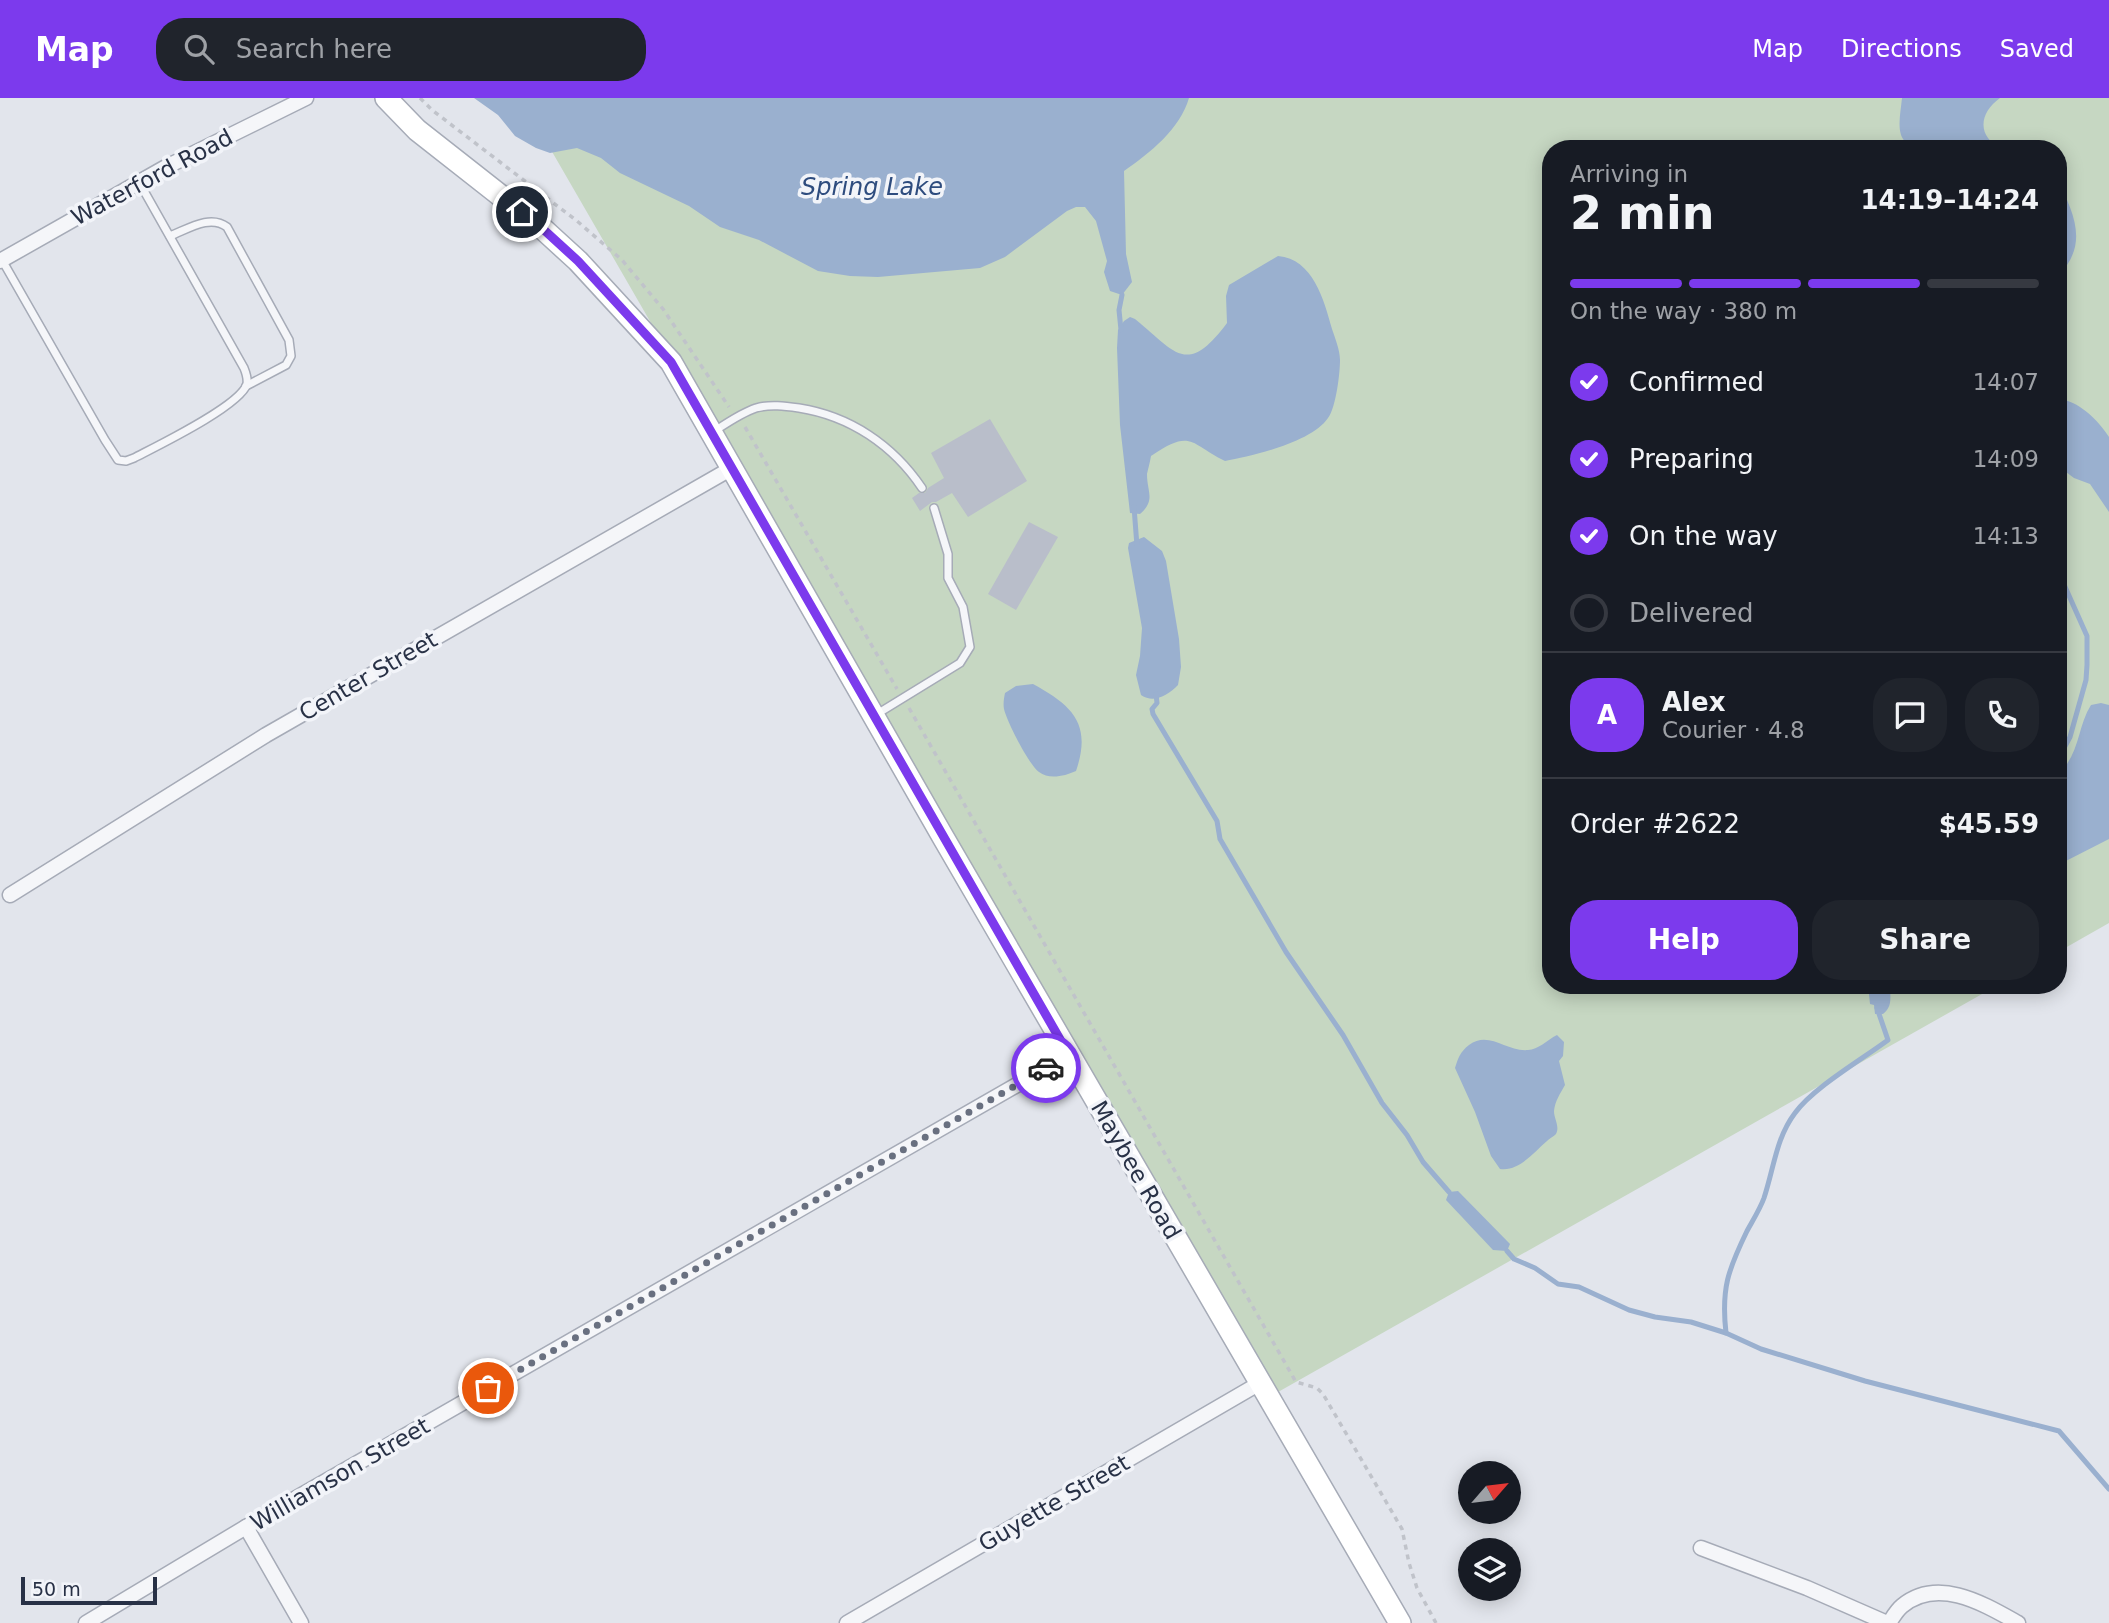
<!DOCTYPE html>
<meta charset="utf-8">
<style>
body{margin:0;font-family:"DejaVu Sans",sans-serif;background:#20242c;color:#f1f3f6;height:100vh;display:flex;flex-direction:column;font-size:26px;white-space:nowrap}
*{box-sizing:border-box;margin:0}
p{font-size:23px;color:#9ea1a6}
.icon{flex:none;width:38px;height:38px;fill:none;stroke:currentColor;stroke-width:2;stroke-linecap:round;stroke-linejoin:round}
.map{position:relative;flex:1;overflow:hidden}
.drawer{position:absolute;left:1542px;top:42px;width:525px;height:854px;display:flex;flex-direction:column;background:#171b24;border-radius:28px;box-shadow:0 4px 18px #0003}
.drawer>*{flex:none}
.needle{width:46px;rotate:62deg}
.tools{position:absolute;left:1458px;top:1363px;display:grid;gap:14px}
.tools a{display:grid;place-items:center;width:63px;height:63px;border-radius:50%;background:#171b24;box-shadow:0 4px 18px #0003;font-size:35px}
.scale{position:absolute;left:21px;bottom:18px;width:136px;box-sizing:border-box;padding-left:7px;border:4px solid #283146;border-top:0;font-size:19px;line-height:24px;white-space:nowrap;color:#283146;-webkit-text-stroke:5px #f2f4f9;paint-order:stroke}
.pin{position:absolute;display:grid;place-items:center;width:60px;height:60px;color:#fff;margin:-30px;border:4px solid #fff;border-radius:50%;box-shadow:0 2px 7px #0007}
.courier{position:absolute;display:grid;place-items:center;width:70px;height:70px;margin:-35px;border:5px solid #7c3aed;border-radius:50%;background:#fff;color:#222;box-shadow:0 2px 9px #0007}
.summary em{font-style:normal;font-weight:800}
.summary div{display:flex;flex-direction:column-reverse}
.summary{display:flex;align-items:center;justify-content:space-between;height:119px;padding:0 28px}
h1{font-size:46px;font-weight:800;line-height:52px}
.bar{display:grid;grid-template-columns:repeat(4,1fr);gap:10px 7px;align-content:center;height:84px;padding:0 28px}
.bar i{height:9px;border-radius:5px;background:#363941}
.bar .selected{background:#7c3aed}
.bar p{grid-column:span 4}
.line{display:flex;align-items:center;gap:18px;padding:0 28px;border-top:2px solid #363941}
.line div{flex:1}
.round{display:grid;place-items:center;flex:none;width:74px;height:74px;border-radius:28px;background:#20242c}
ol{padding:0 28px;list-style:none}
li{display:flex;align-items:center;gap:21px;height:77px}
li p{margin-inline-start:auto}
li .icon{padding:7px;border-radius:50%;background:#7c3aed;color:#fff;stroke-width:4}
li:last-child{color:#9ea1a6}
li i{width:38px;height:38px;border:4px solid #363941;border-radius:50%}
.button{display:flex;gap:14px;margin-top:auto;padding:14px 28px}
.button a{flex:1;height:80px;border-radius:28px;background:#7c3aed;color:#fff;font-size:28px;font-weight:800;line-height:80px;text-align:center}
.button a+a{background:#20242c;color:#f1f3f6}
header{display:flex;align-items:center;gap:42px;box-sizing:border-box;height:98px;padding:0 35px;background:#7c3aed;color:#fff}
header strong{font-size:33px}
nav{display:flex;gap:38px;margin-inline-start:auto;font-size:24px}
.search{width:490px;height:63px;background:#20242c;display:flex;align-items:center;gap:18px;box-sizing:border-box;padding:0 24px;border-radius:28px;color:#9ea1a6;font-size:26px}
.map>svg:first-child{display:block}
</style>
<header>
<strong>Map</strong>
<div class="search"><svg class="icon" aria-label="search" viewBox="0 0 24 24"><circle cx="10" cy="10" r="6"/><path d="M15 15l6 6"/></svg>Search here</div>
<nav><a>Map</a><a>Directions</a><a>Saved</a></nav>
</header>
<div class="map">
<svg width="2109" height="1525" viewBox="0 0 2109 1525">
<rect width="100%" height="100%" fill="#e2e5ec"/>
<!-- green -->
<polygon fill="#c6d7c2" points="521,0 2109,0 2109,825 2058,854 2058,51 1550,51 1550,887 1998,887 1271,1298"/>
<!-- water -->
<g fill="#9ab0cf">
<path d="M474,0H1189C1180,31 1150,55 1124,73L1126,156L1132,184L1122,197L1110,193L1104,174L1107,163L1096,123L1085,109H1076L1067,113L1005,159L980,170L878,179L850,178L818,173L759,142L720,129L689,108L620,75L601,60L577,50L550,55L536,50L515,38L498,17Z"/>
<path d="M1902,0H2000C1979,15 1976,39 2003,51C2019,49 2031,38 2045,51H1945C1936,48 1931,50 1922,49C1892,49 1900,21 1902,0Z"/>
<path d="M2058,81C2073,116 2090,145 2058,178Z"/>
<path d="M1278,158C1313,161 1324,202 1332,231C1335,240 1340,252 1340,262C1340,275 1336,309 1328,320C1312,344 1253,358 1225,363C1190,346 1192,330 1151,358C1150,364 1148,371 1147,376C1147,394 1156,402 1140,416L1130,415L1120,327L1117,250L1118,232L1124,223L1130,219L1135,221C1175,253 1186,280 1227,225L1226,198L1229,187Z"/>
<path d="M2058,222C2067,240 2067,260 2058,278Z"/>
<path d="M2058,301C2078,302 2098,322 2109,339V414L2090,386L2074,380L2058,368Z"/>
<path d="M1144,439L1162,453L1166,463L1179,541L1181,569L1178,587C1168,597 1154,606 1141,597L1136,577L1140,558L1142,530L1128,450L1129,445Z"/>
<path d="M1033,586C1073,608 1092,626 1076,673C1065,678 1049,682 1039,674C1029,667 1007,624 1004,611C1003,606 1004,600 1005,595L1016,588Z"/>
<path d="M2101,605L2109,607V741L2058,767V676C2080,657 2077,629 2091,607Z"/>
<path d="M1868,887H1890C1890,899 1893,908 1883,916H1875L1874,907L1870,906Z"/>
<path d="M1557,937L1564,944L1563,958L1559,963L1565,987C1560,996 1555,1003 1554,1013C1554,1021 1560,1028 1556,1036C1554,1038 1549,1041 1547,1043C1534,1054 1519,1074 1500,1071L1491,1058L1475,1014L1455,970C1458,960 1460,954 1469,947C1489,932 1506,954 1528,952C1538,952 1547,942 1557,937Z"/>
<polygon points="1458,1093 1510,1146 1507,1153 1493,1152 1446,1102 1449,1094"/>
</g>
<g fill="none" stroke-linecap="round" stroke-linejoin="round">
<!-- stream -->
<g stroke="#9ab0cf" stroke-width="5">
<polyline points="1121,232 1119,212 1122,197"/>
<polyline points="1134,409 1137,448"/>
<polyline points="2058,473 2087,538 2087,567 2086,582 2070,639 2058,661"/>
<polyline points="1156,596 1157,605 1152,611 1153,616 1217,723 1220,741 1286,854 1343,937 1382,1005 1407,1037 1423,1064 1449,1094"/>
<polyline points="1507,1153 1514,1161 1535,1170 1558,1186 1579,1189 1629,1212 1655,1219 1691,1224 1726,1235 1761,1251 1865,1283 2059,1333 2109,1391"/>
<path d="M1726,1235C1721,1191 1728,1172 1747,1133C1753,1122 1760,1111 1764,1100C1774,1070 1776,1040 1795,1015C1813,990 1861,962 1888,942L1877,910"/>
</g>
</g>
<!-- building -->
<g fill="#b9beca">
<polygon points="990,321 1027,383 968,419 952,395 936,404 932,404 920,413 912,400 919,395 925,395 928,390 944,380 931,355"/>
<polygon points="1029,424 1058,439 1016,512 988,496"/>
</g>
<g fill="none" stroke-linecap="round" stroke-linejoin="round">
<!-- lane casing -->
<g stroke="#a6abb7" stroke-width="10">
<g id="lane">
<path d="M170,138C188,131 210,116 227,129L289,242L291,258L286,267L246,288"/>
<path d="M2,162L105,342L118,362L126,363L134,360C157,348 240,308 247,286C248,280 246,275 244,270L139,84"/>
<path d="M713,334C727,325 741,315 756,310C770,306 785,308 799,310C850,318 893,347 922,390"/>
<polyline points="877,616 960,565 970,549 963,509 948,480 948,456 934,410"/>
</g>
</g>
<!-- street casing -->
<g stroke="#a6abb7" stroke-width="17">
<g id="street">
<polyline points="0,163 166,69 306,0"/>
<polyline points="10,797 266,637 732,370"/>
<polyline points="246,1429 301,1525"/>
<polyline points="1701,1450 1807,1490 1887,1525"/>
<polyline points="86,1525 246,1429 1069,957"/>
<polyline points="847,1525 1260,1285"/>
<path d="M1889,1525C1893,1519 1897,1512 1902,1508C1938,1478 1984,1506 2018,1525"/>
</g>
</g>
<!-- secondary casing -->
<g stroke="#a6abb7" stroke-width="24">
<polyline id="secondary" points="386,0 417,32 543,131 578,163 671,264 943,739 1400,1525"/>
</g>
<!-- path -->
<g stroke="#c0c3ca" stroke-width="3.5" stroke-dasharray="5 5" stroke-linecap="butt">
<polyline points="420,0 432,12 577,123 622,162 663,211 729,309"/>
<polyline points="745,329 897,591"/>
<polyline points="909,610 1296,1284 1317,1290 1323,1296 1402,1431 1409,1465 1417,1490 1436,1525"/>
</g>
<!-- lane -->
<use href="#lane" stroke="#f5f6f9" stroke-width="7"/>
<!-- street -->
<use href="#street" stroke="#f5f6f9" stroke-width="14"/>
<!-- secondary -->
<use href="#secondary" stroke="#fff" stroke-width="21"/>
</g>
<g fill="none" stroke-linecap="round" stroke-linejoin="round">
<!-- done -->
<polyline stroke="#697080" stroke-width="7" stroke-dasharray="0 12.6" points="488,1290 1046,970"/>
<!-- route -->
<polyline stroke="#7c3aed" stroke-width="9" points="522,114 543,131 578,163 671,264 1069,957 1046,970"/>
</g>
<g text-anchor="middle" dominant-baseline="central" stroke-width="7" stroke-linejoin="round" paint-order="stroke">
<!-- street labels -->
<g font-size="23" fill="#283146" stroke="#f2f4f9">
<text transform="translate(152 79) rotate(-28)">Waterford Road</text>
<text transform="translate(368 578) rotate(-30)">Center Street</text>
<text transform="translate(1136 1072) rotate(60)">Maybee Road</text>
<text transform="translate(340 1376) rotate(-30)">Williamson Street</text>
<text transform="translate(1054 1405) rotate(-30)">Guyette Street</text>
</g>
<!-- water labels -->
<g font-size="24" font-style="italic" fill="#2e4c7e" stroke="#f2f4f9">
<text x="872" y="89">Spring Lake</text>
</g>
</g>
</svg>
<div class="tools">
<a><svg class="needle" viewBox="-14 -14 28 28"><path d="M0-13l5 13h-10z" fill="#e53935"/><path d="M0 13l5-13h-10z" fill="#9ea1a6"/></svg></a>
<a><svg class="icon" aria-label="layers" viewBox="0 0 24 24"><path d="M12 4l9 5-9 5-9-5zM3 14l9 5 9-5"/></svg></a>
</div>
<div class="scale">50 m</div>
<div class="pin" style="left:488px;top:1290px;background:#ea580c"><svg class="icon" aria-label="bag" viewBox="0 0 24 24"><path d="M5 8h14l-1 12H6zM9 8a3 3 0 0 1 6 0"/></svg></div>
<div class="pin" style="left:522px;top:114px;background:#1f2937"><svg class="icon" aria-label="home" viewBox="0 0 24 24"><path d="M3 11l9-7 9 7M6 9v11h12V9"/></svg></div>
<div class="courier" style="left:1046px;top:970px"><svg class="icon" aria-label="car" viewBox="0 0 24 24"><path d="M5 17H2v-5l4-1 3-4h7l3 4 3 1v5h-3M9 17h6M6 11h13"/><circle cx="7" cy="17" r="2"/><circle cx="17" cy="17" r="2"/></svg></div>
<section class="drawer">
<div class="summary"><div><h1>2 min</h1><p>Arriving in</p></div><em>14:19–14:24</em></div>
<div class="bar"><i class="selected"></i><i class="selected"></i><i class="selected"></i><i></i><p>On the way · 380 m</p></div>
<ol>
<li><svg class="icon" aria-label="check" viewBox="0 0 24 24"><path d="M5 12l5 5 9-10"/></svg>Confirmed<p>14:07</p></li>
<li><svg class="icon" aria-label="check" viewBox="0 0 24 24"><path d="M5 12l5 5 9-10"/></svg>Preparing<p>14:09</p></li>
<li><svg class="icon" aria-label="check" viewBox="0 0 24 24"><path d="M5 12l5 5 9-10"/></svg>On the way<p>14:13</p></li>
<li><i></i>Delivered</li>
</ol>
<div class="line" style="height:126px"><b class="round" style="background:#7c3aed;color:#fff">A</b><div><b>Alex</b><p>Courier · 4.8</p></div><a class="round"><svg class="icon" aria-label="chat" viewBox="0 0 24 24"><path d="M4 5h16v11H9l-5 4z"/></svg></a><a class="round"><svg class="icon" aria-label="phone" viewBox="0 0 24 24"><path d="M5 4h4l2 5-3 2q2 4 5 5l2-3 5 2v4C11 20 4 13 5 4z"/></svg></a></div>
<div class="line" style="height:91px"><div>Order #2622</div><b>$45.59</b></div>
<div class="button"><a>Help</a><a>Share</a></div>
</section>
</div>
